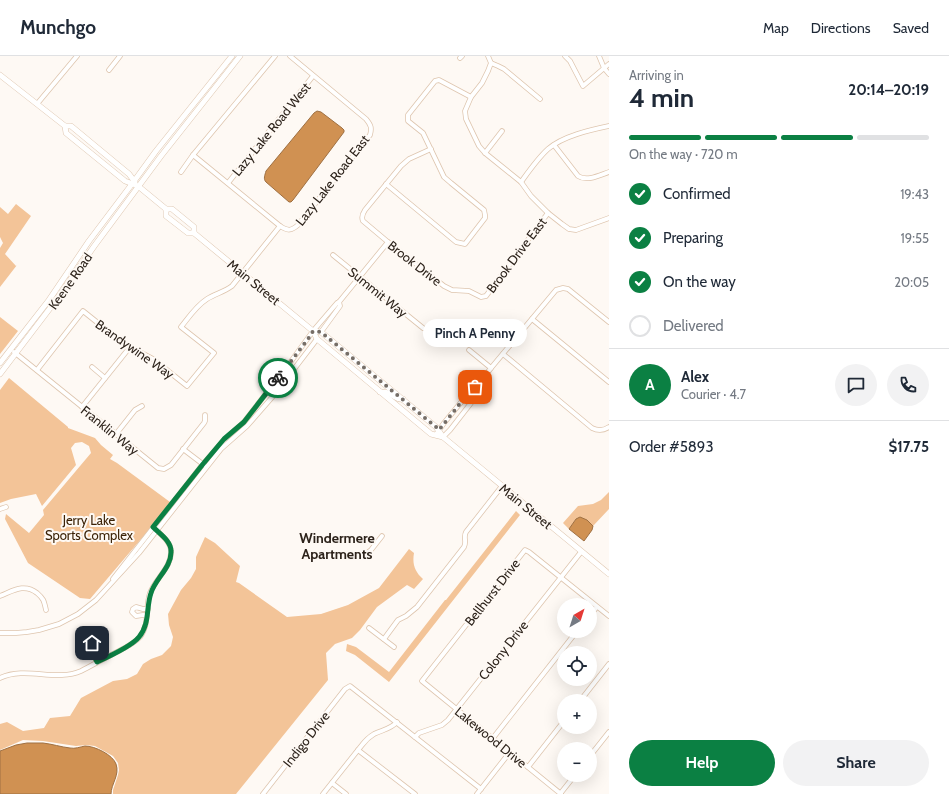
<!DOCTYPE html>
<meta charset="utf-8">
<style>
body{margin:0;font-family:Cabin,sans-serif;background:#f2f2f3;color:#1f2937;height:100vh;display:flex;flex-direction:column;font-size:15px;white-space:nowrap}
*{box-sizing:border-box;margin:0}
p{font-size:13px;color:#747a83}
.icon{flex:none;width:22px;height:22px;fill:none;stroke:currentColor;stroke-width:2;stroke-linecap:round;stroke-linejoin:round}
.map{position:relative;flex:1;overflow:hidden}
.sheet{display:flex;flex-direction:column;background:#fff;width:340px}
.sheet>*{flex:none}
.needle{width:26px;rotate:39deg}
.buttons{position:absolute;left:557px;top:542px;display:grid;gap:8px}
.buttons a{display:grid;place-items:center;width:40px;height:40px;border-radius:50%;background:#fff;box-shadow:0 4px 16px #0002;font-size:20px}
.pin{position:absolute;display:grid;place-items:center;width:34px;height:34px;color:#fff;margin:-17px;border-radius:8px;box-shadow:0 2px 6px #0006}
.courier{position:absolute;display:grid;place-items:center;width:40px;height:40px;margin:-20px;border:3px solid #0b8043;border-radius:50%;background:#fff;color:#222;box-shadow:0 1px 5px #0007}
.bubble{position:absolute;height:28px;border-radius:14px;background:#fff;box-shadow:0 4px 16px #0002;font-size:13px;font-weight:700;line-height:28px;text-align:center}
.head em{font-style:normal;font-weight:700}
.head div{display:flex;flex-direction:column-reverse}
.head{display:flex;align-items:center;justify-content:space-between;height:68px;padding:0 20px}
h1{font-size:26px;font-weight:700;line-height:30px}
.bar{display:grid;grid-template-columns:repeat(4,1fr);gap:6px 4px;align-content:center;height:48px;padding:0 20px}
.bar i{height:5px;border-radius:3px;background:#e0e1e3}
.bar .on{background:#0b8043}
.bar p{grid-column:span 4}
.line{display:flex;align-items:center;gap:10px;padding:0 20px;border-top:1px solid #e0e1e3}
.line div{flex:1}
.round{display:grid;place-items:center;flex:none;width:42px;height:42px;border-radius:21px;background:#f2f2f3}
ol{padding:0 20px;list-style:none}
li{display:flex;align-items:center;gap:12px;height:44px}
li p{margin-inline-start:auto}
li .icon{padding:4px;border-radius:50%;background:#0b8043;color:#fff;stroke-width:4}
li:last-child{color:#747a83}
li i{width:22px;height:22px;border:2px solid #e0e1e3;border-radius:50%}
.button{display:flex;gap:8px;margin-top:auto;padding:8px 20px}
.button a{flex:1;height:46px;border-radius:24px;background:#0b8043;color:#fff;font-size:16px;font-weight:700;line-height:46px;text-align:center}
.button a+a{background:#f2f2f3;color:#1f2937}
header{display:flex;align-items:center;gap:24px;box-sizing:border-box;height:56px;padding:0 20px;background:#fff;border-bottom:1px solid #e0e1e3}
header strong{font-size:19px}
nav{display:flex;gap:22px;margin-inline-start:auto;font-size:14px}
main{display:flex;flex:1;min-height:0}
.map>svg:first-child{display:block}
</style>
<header>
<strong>Munchgo</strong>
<nav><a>Map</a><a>Directions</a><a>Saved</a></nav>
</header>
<main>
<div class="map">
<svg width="609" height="738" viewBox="0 0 609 738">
<rect width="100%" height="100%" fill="#fef9f4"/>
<!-- green -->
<g fill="#f3c498">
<polygon points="16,148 31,160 5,198 16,210 17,209 0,231 0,192 3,187 0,181 0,151 8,158"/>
<polygon points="0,261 18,275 0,298"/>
<polygon points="9,322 68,371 68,372 95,382 101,389 113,399 110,403 117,407 170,446 147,476 90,543 80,542 28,507 5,463 6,458 29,477 44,459 43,454 91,397 89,390 82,386 75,387 71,392 76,409 42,450 36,438 11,443 0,447 0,334"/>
<polygon points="609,436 609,453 593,470 587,464 576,463 569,473 563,467 578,450 593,448 601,444"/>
<polygon points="516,455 520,459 389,626 355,599 346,595 347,588 356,591 389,616 445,544 446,544"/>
<path d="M205,481L215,487L240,510L236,526L239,527L287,561L321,558L348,549L379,532L409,493L414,497C412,508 415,516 423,523L414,533L407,529L377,551L360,574L352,582L335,588L326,597L328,624L236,738H113V734L118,719L119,714L118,707L113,700L95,690L86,689L76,690L43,685L23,684L0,694V668L7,666L23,675L44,672L50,662L70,660L81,642L113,625L127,623L137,618L143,608L151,603L162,599L171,590L173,581L169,569L168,558L181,534L191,522L196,513V501Z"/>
</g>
<!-- water -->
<g fill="#d09152" stroke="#9f7042">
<path d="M317,55L321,56L342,72L344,74V76L293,144L291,146H289L266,126C263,123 265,119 266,115L314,57Z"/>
<polygon points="580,461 587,464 593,470 592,474 584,485 569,473 576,463"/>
<path d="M27,687C32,687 38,687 43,687C52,688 61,691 70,692C75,693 80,691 85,690C95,690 113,699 116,708C120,719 111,728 111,738H0V695L16,689Z"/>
</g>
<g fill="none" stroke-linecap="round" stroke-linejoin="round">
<!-- minor casing -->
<g stroke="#dec5ae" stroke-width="5.5">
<g id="minor">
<polyline points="488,0 491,7 488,15 482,27 471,41 465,55 466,63 479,90 485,97 521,126 531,140 548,157 562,168 569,173 576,174 609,162"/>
<polyline points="565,0 570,5 583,30 609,8"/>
<polyline points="599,0 604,12 609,18"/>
<polyline points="460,2 462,0"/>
<polyline points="491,7 498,10 504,13 540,43"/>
<polyline points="109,14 120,0"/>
<polyline points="37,48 77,0"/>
<path d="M554,89L578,120C587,126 600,119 609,116"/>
<path d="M431,93L409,103L401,110L365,154C363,157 361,161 363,165L388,186L444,230L452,234L469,235L481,241L486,240L548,157"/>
<polyline points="485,97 502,75"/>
<path d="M193,99L280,170C288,175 291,175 298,169L370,79C372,72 371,69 366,63L290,0"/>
<polyline points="181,116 193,99 275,0"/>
<path d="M521,126C529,115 538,102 548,93C563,80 590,74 609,70"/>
<polyline points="228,127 313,20"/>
<polyline points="386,128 456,186 465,188 485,162 485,159 484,154 451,127 444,121 423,77 408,65 408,59 435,25 439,24 471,41"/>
<polyline points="333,199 423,272"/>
<polyline points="532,263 609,326"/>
<polyline points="321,276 340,250 339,246"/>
<polyline points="469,294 491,312"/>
<polyline points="14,296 158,412 164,413 171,409 204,367 205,365 205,359"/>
<path d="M503,298L592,372C598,375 603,375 609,371"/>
<polyline points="92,311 105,322"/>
<path d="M37,314L83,255L123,287L153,303L187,330L214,297L181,271C189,261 196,250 207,243C215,238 224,236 232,230L280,170"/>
<polyline points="82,351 130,291"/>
<polyline points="437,377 444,367 467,339 481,325 491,312 556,234 563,232 568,233 609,266"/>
<polyline points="116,378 135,354 142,350"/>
<polyline points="443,381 450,374 471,347 475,341 480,328"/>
<polyline points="183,393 204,409"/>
<polyline points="0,453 6,451"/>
<polyline points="367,497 371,494 382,480"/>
<polyline points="113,523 203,408 225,383 244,366 292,304 313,275 337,247 339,246 388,186"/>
<path d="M0,540C13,535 24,527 37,537C44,543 44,545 46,554"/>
<polyline points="590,559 597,551"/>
<polyline points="147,560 143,559 136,560 132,556 133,553 136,551 143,553 148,553"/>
<polyline points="369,572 394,591"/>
<polyline points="0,577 16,577 27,576 39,574 59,568 78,558 96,544 139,497 221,393 247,370 275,338 317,283"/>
<path d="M384,583L398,564L406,560L417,551L464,491C467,486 463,481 466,476L502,430"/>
<circle cx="90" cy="592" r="5"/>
<polyline points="92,596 97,606"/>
<path d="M0,622C26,610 56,626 81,615C91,610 101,604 111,599C120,594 133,589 140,581C150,568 145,551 150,537C155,523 171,512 171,496C171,487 163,480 156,474"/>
<polyline points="580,645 609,608"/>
<polyline points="415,681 419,677 442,669 448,664 581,496"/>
<polyline points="493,682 577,575"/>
<polyline points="358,694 415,738"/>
<polyline points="590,700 609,676"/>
<polyline points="528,711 564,665"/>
<polyline points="332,727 346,738"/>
<polyline points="263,738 345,633 350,630 481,733"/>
<path d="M323,738L362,689C365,685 369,681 374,678C382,674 391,673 397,666"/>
<polyline points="477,738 510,696"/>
<polyline points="560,738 575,719"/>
<polyline points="561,738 422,625 525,494 529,496 609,560"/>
</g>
</g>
<!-- major casing -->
<g stroke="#dec5ae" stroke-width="6">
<g id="major">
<polyline points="0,19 65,70 71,70 129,118 135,126"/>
<polyline points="65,70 66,77 125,125 138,130 166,153 172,153 194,171 194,177"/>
<polyline points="166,153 166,160 188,177 194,177 313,275 317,283 431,378 443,381"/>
<polyline points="313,275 321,276 436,371 443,381 609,518"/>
<polyline points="0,307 49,244 89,185 132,128 156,95 232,0"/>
<polyline points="0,318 54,247 95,189 161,100 240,0"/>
<path d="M380,336C383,336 387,336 390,338C395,341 397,344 403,343"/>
</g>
</g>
<!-- minor -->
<use href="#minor" stroke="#fff" stroke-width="4"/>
<!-- major -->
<use href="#major" stroke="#fff" stroke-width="5"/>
</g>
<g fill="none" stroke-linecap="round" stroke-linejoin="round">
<!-- done -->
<polyline stroke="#766e67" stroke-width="4" stroke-dasharray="0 7.2" points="278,322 308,283 313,275 321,276 436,371 439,374 462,345 475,331"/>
<!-- route -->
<path stroke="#0b8043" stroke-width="5" d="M92,587L95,590L94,594L92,596L97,606C108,601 132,590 139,581C150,568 146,551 151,537C155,523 172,511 171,495C171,485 160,478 153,471L203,408L224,383L244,366L278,322"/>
</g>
<g text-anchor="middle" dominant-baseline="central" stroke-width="4" stroke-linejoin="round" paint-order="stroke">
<!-- street labels -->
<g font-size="13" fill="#2d231b" stroke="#fef9f4">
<text transform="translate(271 73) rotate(-51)">Lazy Lake Road West</text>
<text transform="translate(332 124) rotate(-52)">Lazy Lake Road East</text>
<text transform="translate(516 199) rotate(-53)">Brook Drive East</text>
<text transform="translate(415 207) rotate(38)">Brook Drive</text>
<text transform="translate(70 225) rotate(-55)">Keene Road</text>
<text transform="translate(254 226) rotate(39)">Main Street</text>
<text transform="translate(378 236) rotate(39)">Summit Way</text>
<text transform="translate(135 293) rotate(35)">Brandywine Way</text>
<text transform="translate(110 374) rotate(39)">Franklin Way</text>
<text transform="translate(526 450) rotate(39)">Main Street</text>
<text transform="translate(492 536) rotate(-52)">Bellhurst Drive</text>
<text transform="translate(503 594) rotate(-52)">Colony Drive</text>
<text transform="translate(491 681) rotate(39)">Lakewood Drive</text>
<text transform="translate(306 683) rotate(-52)">Indigo Drive</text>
</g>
<!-- park labels -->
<g font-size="13" fill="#3c2307" stroke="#fef9f4">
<text x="89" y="464">Jerry Lake<tspan x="89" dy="15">Sports Complex</tspan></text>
</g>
<!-- neighbourhood labels -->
<g font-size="14" font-weight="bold" fill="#2d231b" stroke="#fef9f4">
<text x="337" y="482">Windermere<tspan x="337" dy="16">Apartments</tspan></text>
</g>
</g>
</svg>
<div class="buttons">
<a><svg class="needle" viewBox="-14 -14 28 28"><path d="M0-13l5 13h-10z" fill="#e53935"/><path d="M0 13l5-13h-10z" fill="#747a83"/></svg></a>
<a><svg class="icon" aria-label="locate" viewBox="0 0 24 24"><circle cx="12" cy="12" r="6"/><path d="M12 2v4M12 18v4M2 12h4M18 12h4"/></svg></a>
<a>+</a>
<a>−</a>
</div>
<div class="pin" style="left:475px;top:331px;background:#ea580c"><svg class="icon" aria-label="bag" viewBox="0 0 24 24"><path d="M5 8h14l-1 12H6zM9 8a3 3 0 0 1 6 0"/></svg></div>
<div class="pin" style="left:92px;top:587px;background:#1f2937"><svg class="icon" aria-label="home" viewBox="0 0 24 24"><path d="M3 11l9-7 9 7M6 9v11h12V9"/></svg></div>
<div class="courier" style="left:278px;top:322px"><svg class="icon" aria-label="bike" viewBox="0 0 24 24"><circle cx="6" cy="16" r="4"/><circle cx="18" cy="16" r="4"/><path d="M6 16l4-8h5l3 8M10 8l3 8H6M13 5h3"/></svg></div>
<div class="bubble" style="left:423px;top:263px;width:104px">Pinch A Penny</div>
</div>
<section class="sheet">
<div class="head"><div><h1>4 min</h1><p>Arriving in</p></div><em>20:14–20:19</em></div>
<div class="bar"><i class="on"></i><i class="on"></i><i class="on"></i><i></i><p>On the way · 720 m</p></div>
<ol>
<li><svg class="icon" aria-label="check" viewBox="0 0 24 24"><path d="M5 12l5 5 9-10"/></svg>Confirmed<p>19:43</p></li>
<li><svg class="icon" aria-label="check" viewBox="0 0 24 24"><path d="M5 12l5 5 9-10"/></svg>Preparing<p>19:55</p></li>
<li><svg class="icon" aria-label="check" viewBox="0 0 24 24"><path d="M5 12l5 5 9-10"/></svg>On the way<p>20:05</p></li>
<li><i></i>Delivered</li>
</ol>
<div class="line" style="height:72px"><b class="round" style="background:#0b8043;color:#fff">A</b><div><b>Alex</b><p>Courier · 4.7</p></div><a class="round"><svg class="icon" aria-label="chat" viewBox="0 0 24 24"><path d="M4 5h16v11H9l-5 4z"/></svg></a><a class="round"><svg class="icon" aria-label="phone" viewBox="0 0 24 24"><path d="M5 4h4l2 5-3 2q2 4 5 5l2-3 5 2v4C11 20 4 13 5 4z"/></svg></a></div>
<div class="line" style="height:52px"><div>Order #5893</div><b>$17.75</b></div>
<div class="button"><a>Help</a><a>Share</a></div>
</section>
</main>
